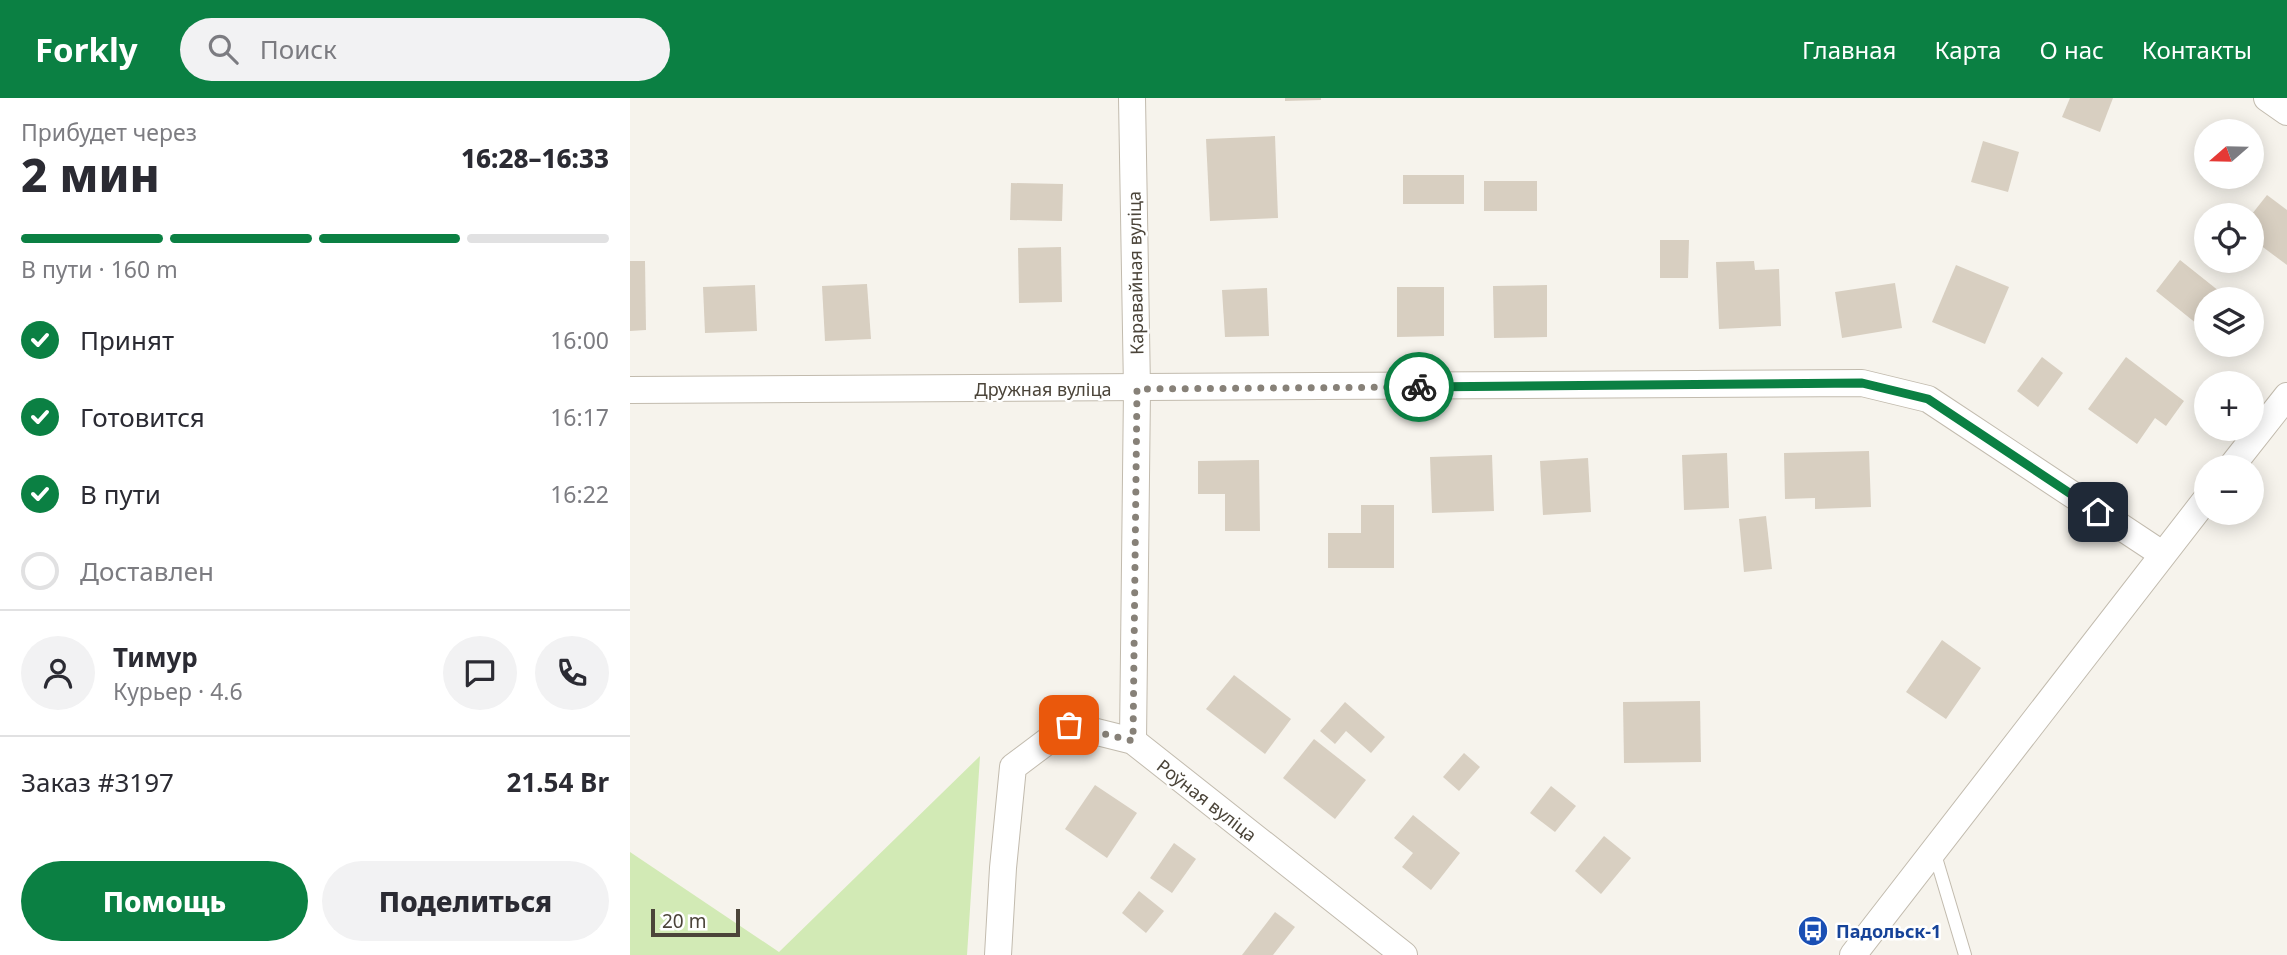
<!DOCTYPE html>
<html lang="ru">
<meta charset="utf-8">
<style>
body{margin:0;font-family:"Noto Sans",sans-serif;background:#f2f2f3;color:#2b2b33;height:100vh;display:flex;flex-direction:column;font-size:26px;white-space:nowrap}
*{box-sizing:border-box;margin:0}
p{font-size:23px;color:#7c7c81}
.icon{flex:none;width:38px;height:38px;fill:none;stroke:currentColor;stroke-width:2;stroke-linecap:round;stroke-linejoin:round}
.map{position:relative;flex:1;overflow:hidden}
.drawer{display:flex;flex-direction:column;background:#fff;width:630px}
.drawer>*{flex:none}
.needle{width:46px;rotate:250deg}
.fabs{position:absolute;left:1564px;top:21px;display:grid;gap:14px}
.fabs a{display:grid;place-items:center;width:70px;height:70px;border-radius:50%;background:#fff;box-shadow:0 4px 18px #0003;font-size:35px}
.scale{position:absolute;left:21px;bottom:18px;width:89px;box-sizing:border-box;padding-left:7px;border:4px solid #4b4439;border-top:0;font-size:19px;line-height:24px;white-space:nowrap;color:#4b4439;-webkit-text-stroke:5px #fff;paint-order:stroke}
.pin{position:absolute;display:grid;place-items:center;width:60px;height:60px;color:#fff;margin:-30px;border-radius:14px;box-shadow:0 4px 10px #0006}
.courier{position:absolute;display:grid;place-items:center;width:70px;height:70px;margin:-35px;border:5px solid #0b8043;border-radius:50%;background:#fff;color:#222;box-shadow:0 2px 9px #0007}
.headline em{font-style:normal;font-weight:800}
.headline div{display:flex;flex-direction:column-reverse}
.headline{display:flex;align-items:center;justify-content:space-between;height:119px;padding:0 21px}
h1{font-size:46px;font-weight:800;line-height:52px}
.bar{display:grid;grid-template-columns:repeat(4,1fr);gap:10px 7px;align-content:center;height:84px;padding:0 21px}
.bar i{height:9px;border-radius:5px;background:#e1e1e2}
.bar .on{background:#0b8043}
.bar p{grid-column:span 4}
.line{display:flex;align-items:center;gap:18px;padding:0 21px;border-top:2px solid #e1e1e2}
.line div{flex:1}
.round{display:grid;place-items:center;flex:none;width:74px;height:74px;border-radius:37px;background:#f2f2f3}
ol{padding:0 21px;list-style:none}
li{display:flex;align-items:center;gap:21px;height:77px}
li p{margin-inline-start:auto}
li .icon{padding:7px;border-radius:50%;background:#0b8043;color:#fff;stroke-width:4}
li:last-child{color:#7c7c81}
li i{width:38px;height:38px;border:4px solid #e1e1e2;border-radius:50%}
.cta{display:flex;gap:14px;margin-top:auto;padding:14px 21px}
.cta a{flex:1;height:80px;border-radius:42px;background:#0b8043;color:#fff;font-size:28px;font-weight:800;line-height:80px;text-align:center}
.cta a+a{background:#f2f2f3;color:#2b2b33}
header{display:flex;align-items:center;gap:42px;box-sizing:border-box;height:98px;padding:0 35px;background:#0b8043;color:#fff}
header strong{font-size:33px}
nav{display:flex;gap:38px;margin-inline-start:auto;font-size:24px}
.search{width:490px;height:63px;background:#f2f2f3;display:flex;align-items:center;gap:18px;box-sizing:border-box;padding:0 24px;border-radius:38px;color:#7c7c81;font-size:26px}
main{display:flex;flex:1;min-height:0}
.map>svg:first-child{display:block}
</style>
<header>
<strong>Forkly</strong>
<div class="search"><svg class="icon" aria-label="search" viewBox="0 0 24 24"><circle cx="10" cy="10" r="6"/><path d="M15 15l6 6"/></svg>Поиск</div>
<nav><a>Главная</a><a>Карта</a><a>О нас</a><a>Контакты</a></nav>
</header>
<main>
<section class="drawer">
<div class="headline"><div><h1>2 мин</h1><p>Прибудет через</p></div><em>16:28–16:33</em></div>
<div class="bar"><i class="on"></i><i class="on"></i><i class="on"></i><i></i><p>В пути · 160 m</p></div>
<ol>
<li><svg class="icon" aria-label="check" viewBox="0 0 24 24"><path d="M5 12l5 5 9-10"/></svg>Принят<p>16:00</p></li>
<li><svg class="icon" aria-label="check" viewBox="0 0 24 24"><path d="M5 12l5 5 9-10"/></svg>Готовится<p>16:17</p></li>
<li><svg class="icon" aria-label="check" viewBox="0 0 24 24"><path d="M5 12l5 5 9-10"/></svg>В пути<p>16:22</p></li>
<li><i></i>Доставлен</li>
</ol>
<div class="line" style="height:126px"><a class="round"><svg class="icon" aria-label="person" viewBox="0 0 24 24"><circle cx="12" cy="8" r="4"/><path d="M4 21q1-7 8-7t8 7"/></svg></a><div><b>Тимур</b><p>Курьер · 4.6</p></div><a class="round"><svg class="icon" aria-label="chat" viewBox="0 0 24 24"><path d="M4 5h16v11H9l-5 4z"/></svg></a><a class="round"><svg class="icon" aria-label="phone" viewBox="0 0 24 24"><path d="M5 4h4l2 5-3 2q2 4 5 5l2-3 5 2v4C11 20 4 13 5 4z"/></svg></a></div>
<div class="line" style="height:91px"><div>Заказ #3197</div><b>21.54 Br</b></div>
<div class="cta"><a>Помощь</a><a>Поделиться</a></div>
</section>
<div class="map">
<svg width="1657" height="857" viewBox="0 0 1657 857">
<rect width="100%" height="100%" fill="#f6f3ec"/>
<!-- green -->
<polygon fill="#d2eab5" points="350,658 337,857 0,857 0,754 149,854"/>
<!-- building -->
<g fill="#d8cfc1">
<polygon points="655,0 691,0 691,2 655,3"/>
<polygon points="1440,0 1483,0 1470,34 1432,19"/>
<polygon points="645,38 648,120 580,123 576,41"/>
<polygon points="1353,43 1389,54 1378,94 1341,84"/>
<rect x="773" y="77" width="61" height="29"/>
<rect x="854" y="83" width="53" height="30"/>
<polygon points="381,85 433,86 432,123 380,122"/>
<polygon points="1637,97 1657,112 1657,167 1622,141 1622,116"/>
<polygon points="1030,142 1059,142 1058,180 1030,180"/>
<polygon points="431,149 432,204 389,205 388,150"/>
<polygon points="1550,162 1599,201 1577,201 1577,234 1526,193"/>
<polygon points="0,163 15,163 16,232 0,233"/>
<polygon points="1124,163 1125,172 1149,171 1151,228 1089,231 1086,164"/>
<polygon points="1326,167 1379,189 1355,246 1302,224"/>
<polygon points="1265,185 1272,230 1212,240 1205,194"/>
<polygon points="237,186 241,241 195,243 192,188"/>
<polygon points="125,187 127,233 75,235 73,189"/>
<polygon points="917,187 917,239 864,240 863,188"/>
<polygon points="767,189 814,189 814,238 767,239"/>
<polygon points="637,190 639,238 595,239 592,192"/>
<polygon points="1412,259 1433,275 1408,309 1387,293"/>
<polygon points="1496,259 1554,303 1536,328 1525,320 1507,346 1458,311"/>
<polygon points="1239,353 1241,409 1185,411 1185,400 1155,401 1154,355"/>
<polygon points="1097,355 1099,410 1054,412 1052,357"/>
<polygon points="862,357 864,413 802,415 800,359"/>
<polygon points="958,360 961,414 913,417 910,363"/>
<polygon points="629,362 630,433 595,433 595,396 568,396 568,363"/>
<polygon points="731,407 764,407 764,470 698,470 698,435 731,435"/>
<polygon points="1136,418 1142,471 1114,474 1109,421"/>
<polygon points="1312,542 1351,570 1316,621 1276,594"/>
<polygon points="604,577 661,621 635,656 576,611"/>
<polygon points="1070,603 1071,664 994,665 993,604"/>
<polygon points="715,604 755,639 741,655 716,633 705,646 690,633"/>
<polygon points="684,641 736,682 705,721 653,680"/>
<polygon points="834,655 850,669 829,693 813,679"/>
<polygon points="465,687 507,715 477,760 435,731"/>
<polygon points="921,688 946,708 925,734 900,715"/>
<polygon points="783,717 830,755 801,792 772,769 783,755 764,740"/>
<polygon points="974,738 1001,760 971,796 945,773"/>
<polygon points="544,745 566,761 542,795 520,780"/>
<polygon points="509,793 534,813 516,835 492,815"/>
<polygon points="645,814 665,829 643,857 612,857"/>
</g>
<g fill="none" stroke-linecap="round" stroke-linejoin="round">
<!-- service casing -->
<g stroke="#c2bbae" stroke-width="14">
<polyline id="service" points="1304,753 1335,857"/>
</g>
<!-- minor casing -->
<g stroke="#c2bbae" stroke-width="28">
<g id="minor">
<polyline points="502,0 507,291 503,643"/>
<polyline points="1637,0 1657,14"/>
<polyline points="0,292 1232,285 1298,301 1532,456"/>
<polyline points="1601,369 1657,298"/>
<polyline points="368,857 373,770 383,669 439,627 503,643 774,857"/>
<polyline points="1223,857 1577,400"/>
</g>
</g>
<!-- service -->
<use href="#service" stroke="#fff" stroke-width="12"/>
<!-- minor -->
<use href="#minor" stroke="#fff" stroke-width="26"/>
</g>
<g fill="none" stroke-linecap="round" stroke-linejoin="round">
<!-- done -->
<polyline stroke="#878178" stroke-width="7" stroke-dasharray="0 12.6" points="439,627 503,643 507,291 789,289"/>
<!-- route -->
<polyline stroke="#0b8043" stroke-width="9" points="789,289 1232,285 1298,301 1468,414"/>
</g>
<!-- icons -->
<defs>
<g id="bus-disc" transform="scale(1.575)"><circle r="9.5" fill="#1a4fb4" stroke="#fff"/><path d="M-5-6H5V4H4V6H2V4H-2V6H-4V4H-5ZM-3.5-4V0h7V-4ZM-3.5 1.2v1.5H-2V1.2ZM2 1.2v1.5H3.5V1.2Z" fill="#fff"/></g>
</defs>
<g fill-rule="evenodd">
<use href="#bus-disc" x="1183" y="833"/>
</g>
<g text-anchor="middle" dominant-baseline="central" stroke-width="5" stroke-linejoin="round" paint-order="stroke">
<!-- street labels -->
<g font-size="18" fill="#4b4439" stroke="#fff">
<text transform="translate(505 175) rotate(-91)">Каравайная вуліца</text>
<text x="413" y="291">Дружная вуліца</text>
<text transform="translate(577 702) rotate(38)">Роўная вуліца</text>
</g>
<!-- transit labels -->
<g font-size="18" font-weight="bold" fill="#164399" stroke="#fff" text-anchor="start">
<text x="1206" y="833">Падольск-1</text>
</g>
</g>
</svg>
<div class="fabs">
<a><svg class="needle" viewBox="-14 -14 28 28"><path d="M0-13l5 13h-10z" fill="#e53935"/><path d="M0 13l5-13h-10z" fill="#7c7c81"/></svg></a>
<a><svg class="icon" aria-label="locate" viewBox="0 0 24 24"><circle cx="12" cy="12" r="6"/><path d="M12 2v4M12 18v4M2 12h4M18 12h4"/></svg></a>
<a><svg class="icon" aria-label="layers" viewBox="0 0 24 24"><path d="M12 4l9 5-9 5-9-5zM3 14l9 5 9-5"/></svg></a>
<a>+</a>
<a>−</a>
</div>
<div class="scale">20 m</div>
<div class="pin" style="left:439px;top:627px;background:#ea580c"><svg class="icon" aria-label="bag" viewBox="0 0 24 24"><path d="M5 8h14l-1 12H6zM9 8a3 3 0 0 1 6 0"/></svg></div>
<div class="pin" style="left:1468px;top:414px;background:#1f2937"><svg class="icon" aria-label="home" viewBox="0 0 24 24"><path d="M3 11l9-7 9 7M6 9v11h12V9"/></svg></div>
<div class="courier" style="left:789px;top:289px"><svg class="icon" aria-label="bike" viewBox="0 0 24 24"><circle cx="6" cy="16" r="4"/><circle cx="18" cy="16" r="4"/><path d="M6 16l4-8h5l3 8M10 8l3 8H6M13 5h3"/></svg></div>
</div>
</main>
